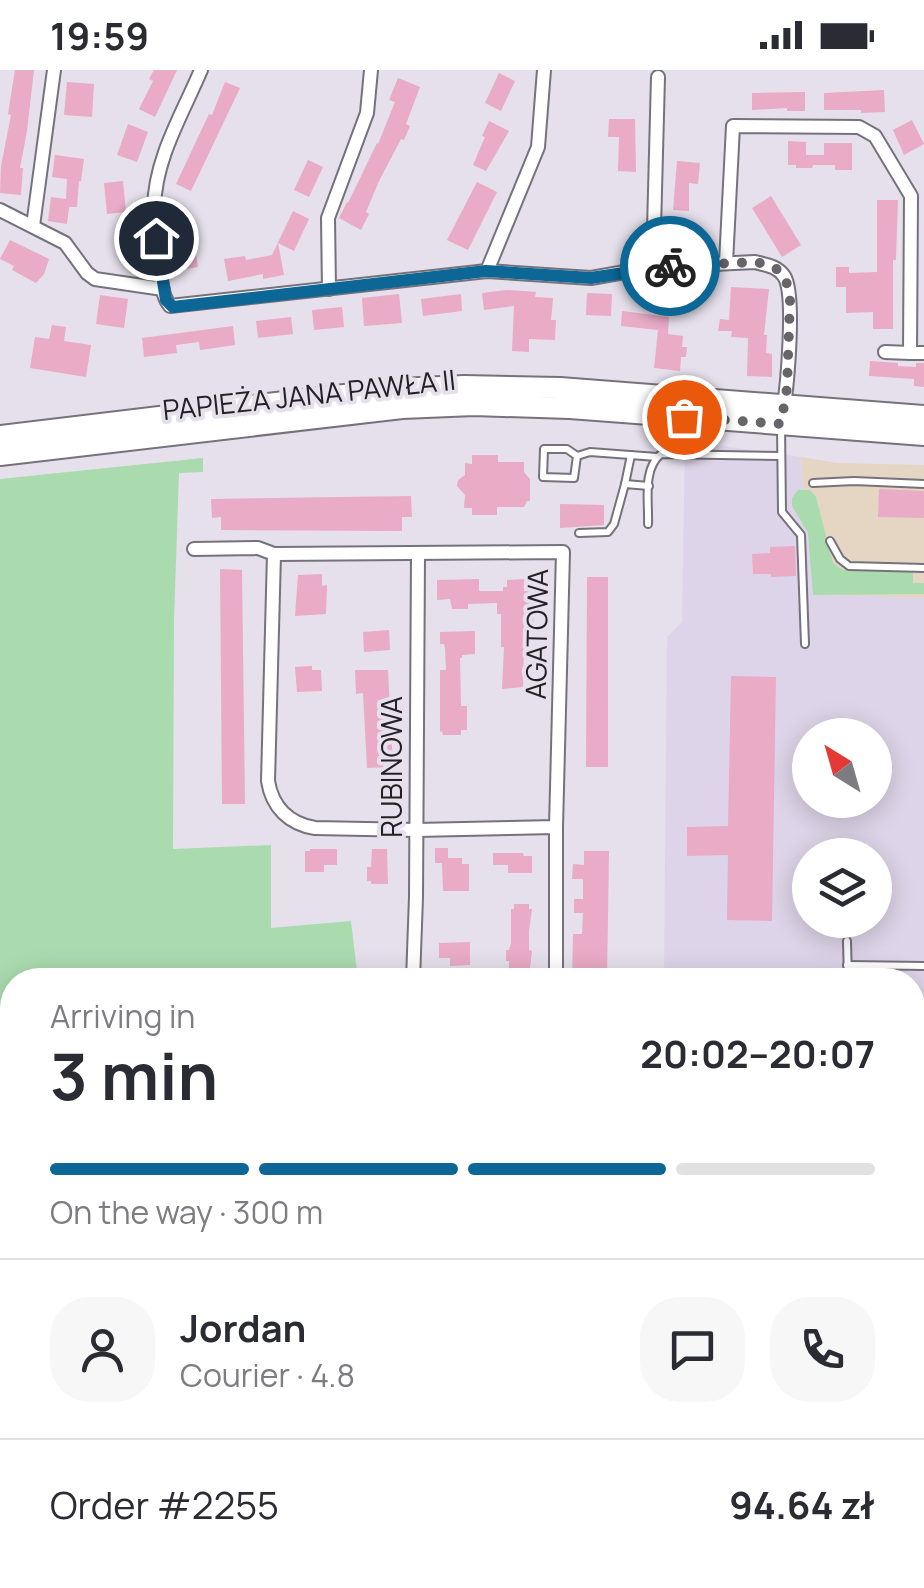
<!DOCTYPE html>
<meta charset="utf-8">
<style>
body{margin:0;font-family:Manrope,sans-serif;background:#f7f7f7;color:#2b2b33;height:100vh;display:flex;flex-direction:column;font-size:38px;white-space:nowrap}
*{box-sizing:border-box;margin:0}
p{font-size:32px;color:#7c7c81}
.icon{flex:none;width:55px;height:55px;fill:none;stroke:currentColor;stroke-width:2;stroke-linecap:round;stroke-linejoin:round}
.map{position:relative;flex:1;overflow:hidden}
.panel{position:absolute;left:0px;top:898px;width:925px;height:622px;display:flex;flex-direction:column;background:#fff;border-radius:40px 40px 0 0;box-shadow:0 5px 25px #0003}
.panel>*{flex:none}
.needle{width:65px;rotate:323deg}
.controls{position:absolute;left:792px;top:648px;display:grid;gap:20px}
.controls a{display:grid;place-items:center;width:100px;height:100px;border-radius:50%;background:#fff;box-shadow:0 5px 25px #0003;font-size:50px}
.pin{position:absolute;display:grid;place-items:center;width:85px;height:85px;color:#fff;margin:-42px;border:5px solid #fff;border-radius:50%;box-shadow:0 2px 10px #0007}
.courier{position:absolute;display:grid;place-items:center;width:100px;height:100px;margin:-50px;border:8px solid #0c6696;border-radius:50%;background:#fff;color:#222;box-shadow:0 2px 12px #0007}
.overview em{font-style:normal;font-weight:700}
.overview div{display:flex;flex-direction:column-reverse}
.overview{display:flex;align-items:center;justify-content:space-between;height:170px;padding:0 50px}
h1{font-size:65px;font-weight:700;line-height:75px}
.bar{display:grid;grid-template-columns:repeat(4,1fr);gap:15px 10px;align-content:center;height:120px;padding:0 50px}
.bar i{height:12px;border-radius:8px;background:#e1e1e2}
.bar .on{background:#0c6696}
.bar p{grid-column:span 4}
.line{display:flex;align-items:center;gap:25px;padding:0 50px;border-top:2px solid #e1e1e2}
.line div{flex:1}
.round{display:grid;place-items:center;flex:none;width:105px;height:105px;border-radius:40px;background:#f7f7f7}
.status{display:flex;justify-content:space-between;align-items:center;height:70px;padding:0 50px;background:#fff;direction:ltr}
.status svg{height:28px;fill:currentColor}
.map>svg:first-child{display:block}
</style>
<div class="status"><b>19:59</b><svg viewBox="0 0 49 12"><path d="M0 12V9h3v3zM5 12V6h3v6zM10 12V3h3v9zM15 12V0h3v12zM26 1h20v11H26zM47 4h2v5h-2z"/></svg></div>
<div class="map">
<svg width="924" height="1518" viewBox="0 0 924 1518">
<rect width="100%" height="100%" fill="#e5e0eb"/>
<!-- commercial -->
<polygon fill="#e5d6c4" points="801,387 837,393 924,395 924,528 813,525 809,465 805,459"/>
<!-- industrial -->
<path fill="#ded4e9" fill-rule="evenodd" d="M685,371L801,387L805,459L809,465L813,525L924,528V955H913L912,910H664L667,567L682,552ZM810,665H875V730H810ZM810,785H875V850H810Z"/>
<!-- green -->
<g fill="#aadbaf">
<polygon points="203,388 203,402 179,403 174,550 173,779 271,775 271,858 351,851 358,910 12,910 12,1508 478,1508 478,1518 0,1518 0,409"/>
<polygon points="798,420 810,420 816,427 833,493 843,500 913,502 913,513 924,513 924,524 813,525 808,463 792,436 792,428"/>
</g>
<!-- building -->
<g fill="#e9abc6">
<polygon points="15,0 34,0 27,61 20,98 23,98 21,125 0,123 1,96 11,45 8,44"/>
<polygon points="154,0 177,0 155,47 139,39 153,11 149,9"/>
<polygon points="499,3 515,11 501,41 485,33"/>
<polygon points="398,8 420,17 406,54 410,56 404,70 401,69 379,111 366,142 369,144 361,160 339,148 347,132 348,133 377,73 378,74 395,32 389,30"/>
<polygon points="67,12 94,14 92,47 64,45"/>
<polygon points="225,12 240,18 191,121 176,114 209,44 212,45"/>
<polygon points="884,20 885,42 861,43 861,40 824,40 824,23"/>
<polygon points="805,22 805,41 787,41 787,38 752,40 752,23"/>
<polygon points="609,49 635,49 636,102 618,101 619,67 608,67"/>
<polygon points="912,50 924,74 904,85 893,60"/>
<polygon points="489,51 509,61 486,101 473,95 485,67 482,66"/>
<polygon points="128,54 148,62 137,92 117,85"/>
<polygon points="788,71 806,72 806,85 824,85 824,73 852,73 852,100 835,100 835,95 813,95 812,98 796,98 796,95 788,95"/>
<polygon points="55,85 84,89 81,111 79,111 77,137 69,137 67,154 48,151 51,127 66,129 67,109 52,107"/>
<polygon points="308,90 323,97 309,127 294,120"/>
<polygon points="677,91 700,93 698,114 689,113 689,141 673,140"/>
<polygon points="123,111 126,142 107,144 104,113"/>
<polygon points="477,112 497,122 468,180 447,170"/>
<polygon points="771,126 801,175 782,187 752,138"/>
<polygon points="877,130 898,130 896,190 893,190 893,259 873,259 873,242 846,243 846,217 836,217 836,197 849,197 849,203 877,202"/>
<polygon points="293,141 309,149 294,181 278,173 284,205 263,209 263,204 228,211 224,189 245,186 246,190 272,185"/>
<polygon points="193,163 198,197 179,200 174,166"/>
<polygon points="10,170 49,189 44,204 36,213 12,200 14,196 0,189"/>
<polygon points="731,217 769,219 764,265 767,265 766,283 772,284 772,307 747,306 748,268 731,267 732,261 718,261 720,249 729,250"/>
<polygon points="507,220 536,222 535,227 553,228 551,250 556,250 555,270 529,269 529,282 512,281 514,236 484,240 482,223"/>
<polygon points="587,223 612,224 611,246 586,245"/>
<polygon points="399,224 402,253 364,256 362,228"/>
<polygon points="461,224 462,241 423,246 421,229"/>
<polygon points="100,225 128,229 124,258 96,254"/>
<polygon points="342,237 344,257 314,260 312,240"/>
<polygon points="622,241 669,247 668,264 683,266 682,277 687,277 686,287 681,287 680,301 654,298 658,260 621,256"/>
<polygon points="291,247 293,264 258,268 256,251"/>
<polygon points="52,255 66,257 64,271 91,275 86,307 30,298 35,267 49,269"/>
<polygon points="233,256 235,275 200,280 199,272 176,275 177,283 144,287 142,268"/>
<polygon points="870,291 898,293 898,296 916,297 916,293 924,293 924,317 914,316 914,309 869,306"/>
<polygon points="472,385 498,385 498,392 524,392 524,402 530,409 530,431 527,431 524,437 497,437 497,445 472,445 472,438 464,438 465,425 457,416 458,410 465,405 465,393 472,394"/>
<polygon points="879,419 924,421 924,448 878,447"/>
<polygon points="411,426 412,447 402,447 402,461 221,460 221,447 212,448 211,429"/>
<polygon points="560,434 604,435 604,455 560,458"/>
<polygon points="795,476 796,506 771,507 771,504 753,504 752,484 770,483 770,477"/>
<polygon points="220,499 242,500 245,734 222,734"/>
<polygon points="322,504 322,516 327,515 326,544 295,546 298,505"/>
<polygon points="587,507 608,507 608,697 586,697"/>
<polygon points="479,509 479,521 503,521 503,517 507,517 507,510 524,509 524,521 535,521 532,578 524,578 523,617 502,619 504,577 501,577 501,544 497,544 497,533 468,534 468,539 452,539 450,529 437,530 437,510"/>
<polygon points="389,560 390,580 364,582 363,562"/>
<polygon points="475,561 475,584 462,585 462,588 460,588 461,636 467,636 467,660 461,660 461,665 443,665 442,661 440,662 440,600 446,600 445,578 444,574 440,574 440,562"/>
<polygon points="312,596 312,600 321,600 322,621 297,622 295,597"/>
<polygon points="355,600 388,600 393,697 367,698 363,623 356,624"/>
<polygon points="731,606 776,607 772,851 727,850 728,785 687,786 687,757 728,756"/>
<polygon points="435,778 448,778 448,788 462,788 462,794 469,794 469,821 443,821 442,793 435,793"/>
<polygon points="310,779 337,779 337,795 324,795 324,802 305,802 305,781 310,781"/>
<polygon points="372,779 387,779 388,814 371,814 371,811 367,811 367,797 371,797"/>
<polygon points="584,781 609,781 607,910 572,910 573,864 582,864 583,843 574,843 574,829 583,829 583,809 572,809 573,794 584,795"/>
<polygon points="493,783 523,783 524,786 532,786 532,803 508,803 508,795 493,795"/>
<polygon points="514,834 529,834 529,839 532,839 529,861 529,880 532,881 530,898 509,898 509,891 506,891 506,880 509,880 511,873 511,839 514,839"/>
<polygon points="470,872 470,895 450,896 450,888 439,888 439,873"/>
</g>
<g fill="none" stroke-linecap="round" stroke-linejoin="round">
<!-- lane casing -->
<g stroke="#76727c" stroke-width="10">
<g id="lane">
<polyline points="781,355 782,442 801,465 805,574"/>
<polyline points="577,386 574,408 543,407 544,379 567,379 577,386 590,382 657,387"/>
<polyline points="813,413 854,411 924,414"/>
<polyline points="625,414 631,385"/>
<path d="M648,454C649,432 642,399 661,384L780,386"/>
<polyline points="579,463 608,462 614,454 625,414 649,416"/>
<polyline points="830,471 840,489 849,496 924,498"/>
<polyline points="847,871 848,910"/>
<polyline points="847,895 924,896"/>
<polyline points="483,1508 483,1518"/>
<polyline points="814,1518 816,1508"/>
</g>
</g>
<!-- street casing -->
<g stroke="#76727c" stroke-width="16">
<g id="street">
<path d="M201,0C182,45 155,88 154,138C153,156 157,175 159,192C161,207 161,225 170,236L487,201L591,208L653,197L755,192C766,195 777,196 784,206C796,224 787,318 783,342"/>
<polyline points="0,140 65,173 87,203 95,209 163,219"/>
<polyline points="33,156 54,0"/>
<polyline points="726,193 733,56 859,57 875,66 911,126 910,283 924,283"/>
<polyline points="653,197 658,7"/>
<polyline points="487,201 538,77 544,0"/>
<polyline points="329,219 328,148 367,43 371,0"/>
<polyline points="885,282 910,283"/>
<polyline points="194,479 258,478 274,484"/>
<path d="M556,757L416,760L315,758C289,754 272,737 268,711L274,484L563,482L556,757V910"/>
<polyline points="413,910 416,827 418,484"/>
<polyline points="912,1040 924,1040"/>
<polyline points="912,1090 924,1090"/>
<polyline points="912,1185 924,1187"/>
<polyline points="912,1257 924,1257"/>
<polyline points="912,1383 924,1382"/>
<polyline points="0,1468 12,1466"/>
</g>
</g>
<!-- primary casing -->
<g stroke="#76727c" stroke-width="24">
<g id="primary">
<polyline points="0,366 318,328 398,319 464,316 560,318 924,346"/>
<polyline points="0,385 402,338 474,335 570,338 924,365"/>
</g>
</g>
<!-- lane -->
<use href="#lane" stroke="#fff" stroke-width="6"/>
<!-- street -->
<use href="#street" stroke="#fff" stroke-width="12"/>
<!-- primary -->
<use href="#primary" stroke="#fff" stroke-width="20"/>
</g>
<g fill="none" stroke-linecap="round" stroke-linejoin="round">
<!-- done -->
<polyline stroke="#67646a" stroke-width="10" stroke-dasharray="0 18" points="670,196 756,192 771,196 780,201 786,210 790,230 787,318 781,354 684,347"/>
<!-- route -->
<polyline stroke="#0c6696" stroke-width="12" points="156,168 166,230 173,237 486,201 591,208 670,196"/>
</g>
<g text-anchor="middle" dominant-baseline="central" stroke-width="8" stroke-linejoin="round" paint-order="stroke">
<!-- street labels -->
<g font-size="28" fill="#232125" stroke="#e5e0eb">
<text transform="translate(309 324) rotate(-6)">PAPIEŻA JANA PAWŁA II</text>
<text transform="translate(536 564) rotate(-89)">AGATOWA</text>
<text transform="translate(391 697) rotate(-90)">RUBINOWA</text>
</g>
</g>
</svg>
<div class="controls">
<a><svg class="needle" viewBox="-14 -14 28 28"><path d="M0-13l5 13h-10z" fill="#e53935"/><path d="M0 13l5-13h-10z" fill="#7c7c81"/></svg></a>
<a><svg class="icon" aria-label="layers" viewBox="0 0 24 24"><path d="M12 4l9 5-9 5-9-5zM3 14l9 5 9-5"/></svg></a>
</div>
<div class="pin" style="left:684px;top:347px;background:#ea580c"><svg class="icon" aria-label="bag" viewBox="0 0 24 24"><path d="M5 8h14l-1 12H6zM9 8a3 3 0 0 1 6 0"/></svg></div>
<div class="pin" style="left:156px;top:168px;background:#1f2937"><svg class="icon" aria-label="home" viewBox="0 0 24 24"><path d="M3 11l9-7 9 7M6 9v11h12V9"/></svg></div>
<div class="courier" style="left:670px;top:196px"><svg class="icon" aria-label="bike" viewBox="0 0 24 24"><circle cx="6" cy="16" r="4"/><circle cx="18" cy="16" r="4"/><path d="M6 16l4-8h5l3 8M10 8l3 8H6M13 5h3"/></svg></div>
<section class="panel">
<div class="overview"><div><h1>3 min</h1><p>Arriving in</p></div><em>20:02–20:07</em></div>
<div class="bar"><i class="on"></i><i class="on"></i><i class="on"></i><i></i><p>On the way · 300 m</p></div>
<div class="line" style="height:180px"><a class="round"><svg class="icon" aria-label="person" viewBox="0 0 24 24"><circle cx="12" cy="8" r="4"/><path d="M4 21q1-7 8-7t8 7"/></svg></a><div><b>Jordan</b><p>Courier · 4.8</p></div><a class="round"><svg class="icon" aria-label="chat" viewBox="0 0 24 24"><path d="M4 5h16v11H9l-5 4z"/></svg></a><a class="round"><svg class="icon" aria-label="phone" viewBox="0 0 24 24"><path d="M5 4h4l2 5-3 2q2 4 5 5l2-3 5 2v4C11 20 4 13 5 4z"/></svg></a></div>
<div class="line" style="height:130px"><div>Order #2255</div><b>94.64 zł</b></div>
</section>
</div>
